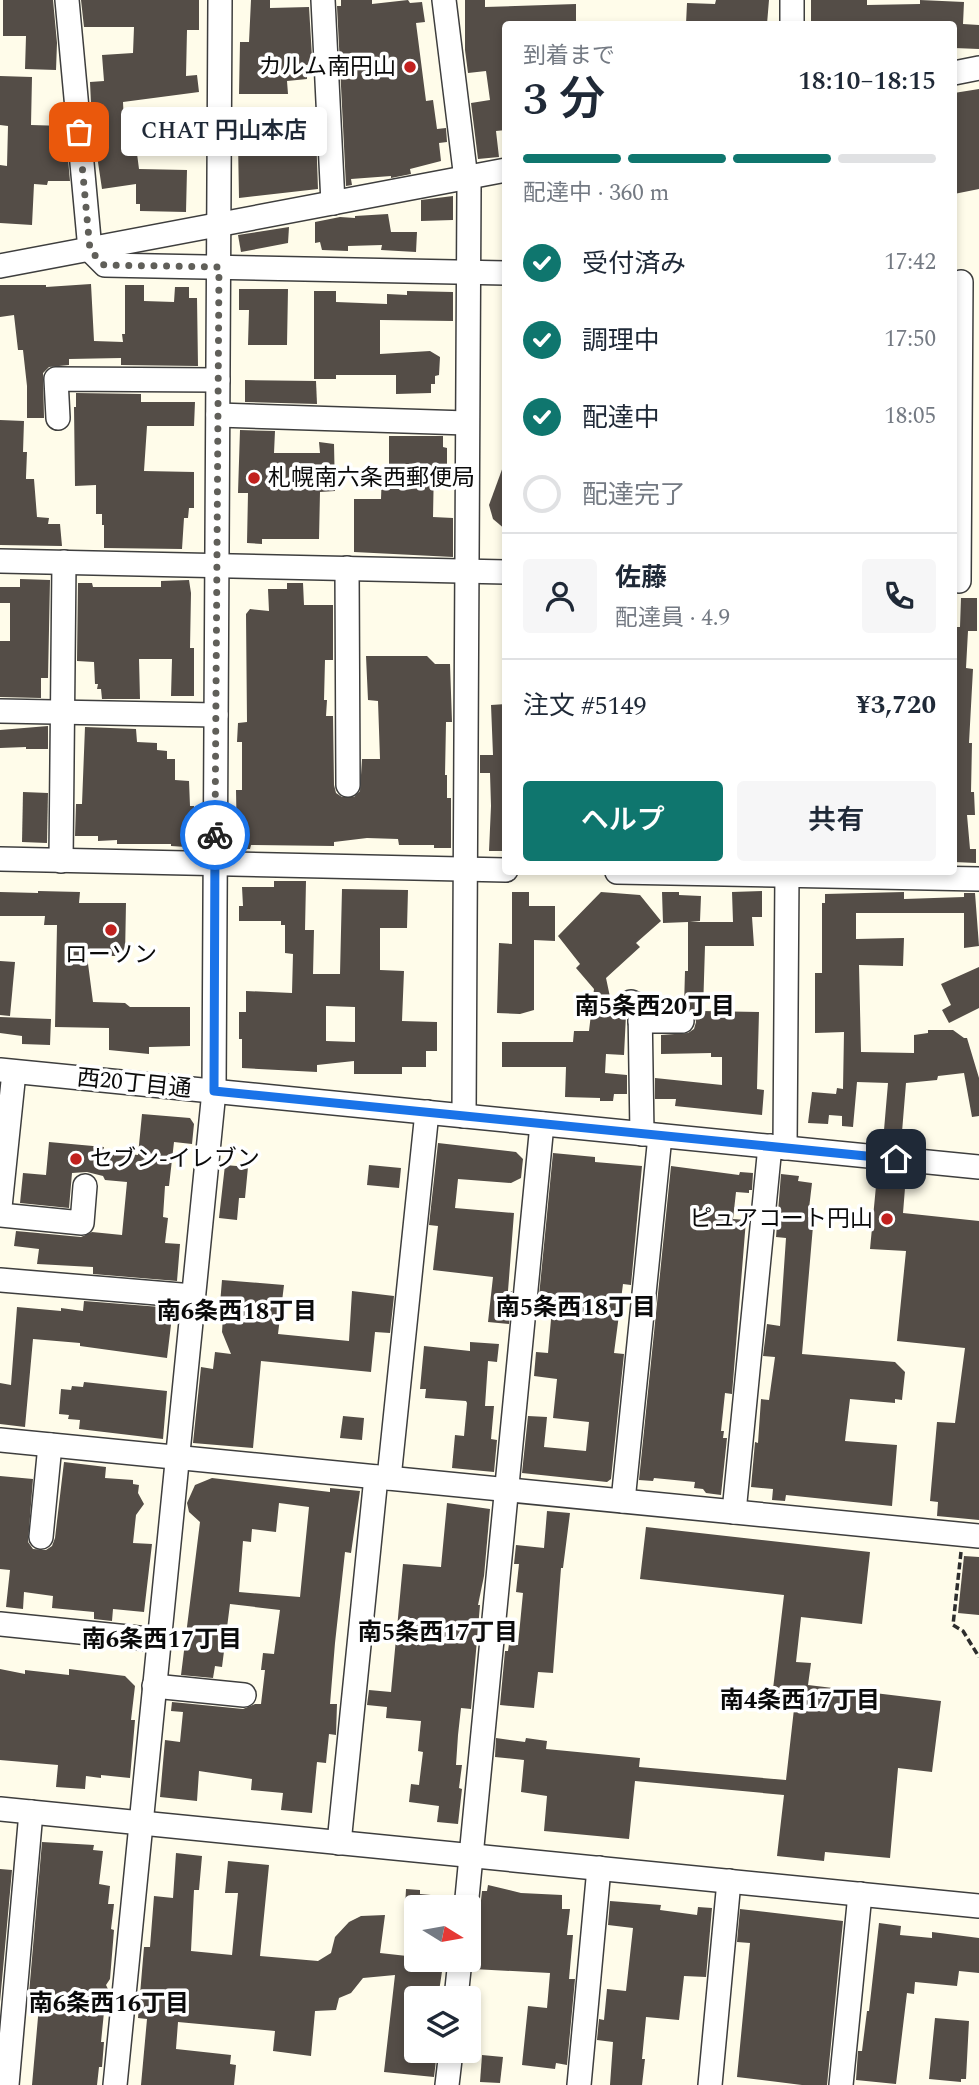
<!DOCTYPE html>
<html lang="ja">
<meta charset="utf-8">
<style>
body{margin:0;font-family:Spectral,"Noto Sans JP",serif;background:#f6f6f7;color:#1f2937;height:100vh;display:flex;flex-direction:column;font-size:26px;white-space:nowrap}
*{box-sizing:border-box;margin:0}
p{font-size:23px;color:#747a83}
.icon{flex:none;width:38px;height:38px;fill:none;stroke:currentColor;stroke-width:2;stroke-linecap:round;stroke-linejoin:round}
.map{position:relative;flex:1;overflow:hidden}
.panel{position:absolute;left:502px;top:21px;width:455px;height:854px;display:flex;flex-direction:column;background:#fff;border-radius:7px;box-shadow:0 4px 10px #0003}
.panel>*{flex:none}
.needle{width:46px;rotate:101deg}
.buttons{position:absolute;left:404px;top:1895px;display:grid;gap:14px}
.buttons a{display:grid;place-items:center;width:77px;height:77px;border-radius:7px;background:#fff;box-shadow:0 4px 10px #0003;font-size:35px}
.pin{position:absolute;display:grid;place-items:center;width:60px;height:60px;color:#fff;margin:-30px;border-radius:14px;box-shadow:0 4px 10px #0006}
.courier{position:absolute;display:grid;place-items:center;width:70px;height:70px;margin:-35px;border:5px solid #1a73e8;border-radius:50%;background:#fff;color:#222;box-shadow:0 2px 9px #0007}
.bubble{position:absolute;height:49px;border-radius:7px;background:#fff;box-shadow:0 4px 10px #0003;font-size:23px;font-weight:600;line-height:49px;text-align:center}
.headline em{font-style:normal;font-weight:600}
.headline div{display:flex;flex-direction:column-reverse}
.headline{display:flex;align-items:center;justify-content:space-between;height:119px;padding:0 21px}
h1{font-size:46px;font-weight:600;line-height:52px}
.bar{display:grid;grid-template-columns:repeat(4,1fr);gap:10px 7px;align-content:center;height:84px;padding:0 21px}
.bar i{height:9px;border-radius:5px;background:#e0e1e3}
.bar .on{background:#0f766e}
.bar p{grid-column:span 4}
.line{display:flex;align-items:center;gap:18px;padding:0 21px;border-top:2px solid #e0e1e3}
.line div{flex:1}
.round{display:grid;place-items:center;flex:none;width:74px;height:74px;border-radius:7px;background:#f6f6f7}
ol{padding:0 21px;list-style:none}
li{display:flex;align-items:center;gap:21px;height:77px}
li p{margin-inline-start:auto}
li .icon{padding:7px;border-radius:50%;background:#0f766e;color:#fff;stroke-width:4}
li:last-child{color:#747a83}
li i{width:38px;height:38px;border:4px solid #e0e1e3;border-radius:50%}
.action{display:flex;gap:14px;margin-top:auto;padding:14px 21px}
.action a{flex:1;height:80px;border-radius:7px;background:#0f766e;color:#fff;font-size:28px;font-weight:600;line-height:80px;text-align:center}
.action a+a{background:#f6f6f7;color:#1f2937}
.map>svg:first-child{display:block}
</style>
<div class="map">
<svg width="979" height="2085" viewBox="0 0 979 2085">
<rect width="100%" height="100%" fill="#fffcea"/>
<!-- building -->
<g fill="#544d47" fill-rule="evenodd">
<polygon points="3,0 53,0 57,43 56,70 25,69 26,36 3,36"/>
<polygon points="81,0 199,0 199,30 187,30 186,76 197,75 199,92 123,102 125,147 136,146 139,169 187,170 186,212 140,211 140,204 136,204 136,184 102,189 96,149 98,149 97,132 101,132 100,103 91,104 90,82 104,81 102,55 133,53 134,27 84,27"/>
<polygon points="251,0 270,0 270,8 309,7 312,57 311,65 306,65 307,79 287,81 288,94 239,94 240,42 249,42"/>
<polygon points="341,0 372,0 372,4 408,0 410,3 422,2 425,22 416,23 426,101 433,100 437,129 446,128 447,142 439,143 441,161 410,169 411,174 391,178 391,176 351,179 352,185 346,186 337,6 341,6"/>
<polygon points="465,0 485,0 485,7 576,4 576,24 506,24 506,130 496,131 499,157 478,159 471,103 490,100 486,71 468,73 465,50"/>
<polygon points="716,0 769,0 767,24 686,24 687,3 715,4"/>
<polygon points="811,0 867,0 867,5 920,4 920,0 964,2 963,24 979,25 979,49 954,48 954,24 811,24"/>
<polygon points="0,76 32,77 31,125 65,126 70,181 48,181 47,185 34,184 32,225 0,223 0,165 7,166 8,126 0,125"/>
<polygon points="979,89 979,189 954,194 954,93"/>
<polygon points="316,133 318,189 239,198 238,142 287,139 287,135"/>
<polygon points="453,196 453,220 421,221 421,200"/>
<polygon points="388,214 391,232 417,232 416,252 381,250 382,245 348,246 348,251 322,250 320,242 315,243 315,222 340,217 355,218 355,216"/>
<polygon points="289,227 288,243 241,252 238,235"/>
<polygon points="91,284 94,341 123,342 122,334 125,334 125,285 144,285 144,301 174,302 175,287 189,287 189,298 197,298 198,366 121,365 121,358 69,359 69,365 49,367 43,373 44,418 27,418 27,386 23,350 18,350 14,315 0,317 0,285 46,285 46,287"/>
<polygon points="239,289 288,289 287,345 248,345 249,310 239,310"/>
<polygon points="314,291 336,291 336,302 387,304 387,294 407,295 407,291 453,292 453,321 380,320 380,354 430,351 440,357 439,375 435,376 435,384 431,384 431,393 396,394 396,375 336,375 336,379 314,379"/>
<polygon points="245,380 316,381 317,404 245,402"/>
<polygon points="76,393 141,394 141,402 195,402 194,426 147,426 144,471 194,472 194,508 189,508 188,518 184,518 182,549 104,548 104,525 102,525 102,514 96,514 96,485 75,486 74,407 76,407"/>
<polygon points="0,420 24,421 23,452 27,452 26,477 26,479 34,479 37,517 49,518 48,524 60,524 62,546 0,545"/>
<polygon points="240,430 275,431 274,453 320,453 319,442 334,444 335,491 320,492 319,539 262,539 262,544 247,543 248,493 238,493"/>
<polygon points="389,436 443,436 443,447 447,448 447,465 434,465 433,517 453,518 453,557 354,552 354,499 381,499 382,471 389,471"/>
<polygon points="504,464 506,465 506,530 493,519 489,505"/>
<polygon points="20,579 50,580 48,678 41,678 41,698 0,697 0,641 10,641 10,603 0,603 0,587 20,587"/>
<polygon points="189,580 191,593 190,648 194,648 194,696 171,696 172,659 139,659 140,699 102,699 101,689 97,689 98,684 95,684 94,662 77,661 78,583 92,583 93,587 161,587 161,581"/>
<polygon points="287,583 303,583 304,605 333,605 333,660 325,660 324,700 327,700 326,716 333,716 334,785 336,793 342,797 354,797 360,791 362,759 380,759 378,701 368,700 366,656 427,656 435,664 450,664 452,722 446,722 445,775 447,775 447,798 451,798 451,848 434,848 434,845 399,845 398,839 367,838 334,842 334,846 251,845 250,849 237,849 236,790 242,790 242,742 237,742 238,723 247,722 246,614 250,609 269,611 268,589 287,589"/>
<polygon points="961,598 977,598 977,631 968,631 966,668 973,669 969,743 972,743 971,792 974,792 975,815 967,815 970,849 976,849 976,863 954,862 954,627 960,627"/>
<polygon points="506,704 506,851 489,851 491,806 490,773 480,773 480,755 493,755 491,705"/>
<polygon points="48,726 48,749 26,749 26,747 0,748 0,730"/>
<polygon points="85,727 136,729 137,742 157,743 157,750 167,751 167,759 175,759 175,780 189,781 190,806 194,806 194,838 186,847 171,846 171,844 117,844 117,840 98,841 98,836 75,836 76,804 82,804"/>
<polygon points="23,792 48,793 47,843 22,842"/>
<path d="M274,881H306L305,930H314L313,974H340L342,889L408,890L407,928H380V970L404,971L402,1021L437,1022V1051H426V1067H402V1074H354V1061L317,1065V1072L242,1068V1039H239V1012H246V991L292,993L293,954L285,953V925H281V921H239V906H243L242,887H274ZM326,1006L355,1007V1042L326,1041Z"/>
<polygon points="38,891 80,892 79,903 126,903 125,956 87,956 93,1002 125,1003 130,1007 190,1007 190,1046 149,1047 149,1054 109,1050 109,1028 55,1027 57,925 44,925 45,916 0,916 0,892 38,893"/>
<polygon points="762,891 762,917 752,917 754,946 705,946 703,1011 759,1012 757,1089 764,1090 762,1115 675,1106 676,1099 655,1099 655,1078 722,1085 722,1057 711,1057 711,1053 661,1054 661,1035 688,1033 694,1029 696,1022 694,1013 684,1007 685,971 688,971 688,922 663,923 662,892 679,892 679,895 701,896 700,921 690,922 733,922 732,892"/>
<polygon points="512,892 529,892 529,906 555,906 555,941 534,940 534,1010 520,1014 497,1013 499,943 512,944"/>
<polygon points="601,892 640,895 661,921 636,943 640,947 606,978 613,1011 621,1012 626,1015 624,1055 606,1054 605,1073 627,1075 627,1094 614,1094 613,1101 600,1101 600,1098 565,1097 566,1067 502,1067 502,1042 573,1042 574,1031 589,1031 594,989 576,968 580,964 558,936"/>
<polygon points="904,892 904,899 964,897 964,893 975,893 979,946 964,948 964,913 856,913 856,939 904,938 903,966 859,965 861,1052 914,1053 914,1035 928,1033 928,1030 953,1030 964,1038 967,1038 979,1078 979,1116 972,1117 964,1073 938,1076 937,1080 906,1083 902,1132 884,1130 888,1083 857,1082 853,1127 842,1126 842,1116 829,1115 828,1124 808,1123 812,1092 836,1094 837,1088 843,1089 844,1032 815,1033 815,973 822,973 822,903 825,903 825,894"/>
<polygon points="0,961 15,962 10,1016 0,1015"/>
<polygon points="979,967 979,1008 949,1023 942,1010 951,1005 941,984"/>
<polygon points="0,1017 51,1019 50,1045 22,1044 22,1036 0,1033"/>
<polygon points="142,1114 190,1118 194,1124 192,1144 174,1142 169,1186 165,1186 163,1217 168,1218 165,1243 180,1244 177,1281 93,1274 93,1267 37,1264 39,1249 14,1246 16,1231 81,1237 92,1232 122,1235 127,1182 105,1180 103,1176 87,1172 72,1173 69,1208 20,1203 23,1173 46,1175 49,1142 104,1147 103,1151 138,1155"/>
<polygon points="438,1143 516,1152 523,1159 521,1178 511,1183 458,1179 455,1208 514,1213 508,1291 512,1291 509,1324 488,1322 493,1277 433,1270 438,1226 429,1225"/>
<polygon points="553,1153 595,1157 595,1162 642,1166 631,1285 623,1284 614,1353 624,1354 611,1479 607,1482 522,1473 528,1416 547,1417 544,1447 586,1451 589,1422 553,1418 557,1379 534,1376 536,1352 548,1353 553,1297 539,1296"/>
<polygon points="225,1165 248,1167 245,1198 239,1198 237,1220 219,1218"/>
<polygon points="369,1165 401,1168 399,1188 367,1185"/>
<polygon points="671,1166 739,1175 740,1172 753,1173 752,1190 749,1190 749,1193 736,1192 733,1219 746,1220 732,1394 725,1393 721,1431 724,1431 723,1438 727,1438 721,1495 706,1493 703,1489 694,1488 695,1482 654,1478 653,1481 639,1480"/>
<polygon points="781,1174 799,1176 798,1181 812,1183 808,1217 811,1218 810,1226 813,1226 802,1354 895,1362 905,1372 902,1400 895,1399 895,1403 850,1399 845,1441 897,1445 892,1506 786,1495 785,1501 772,1500 773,1489 751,1487 755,1442 758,1443 761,1399 769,1400 775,1357 763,1356 767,1324 780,1326 786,1238 776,1237"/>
<polygon points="876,1186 905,1188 903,1213 979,1221 979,1520 937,1516 938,1502 930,1501 937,1422 955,1423 965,1348 897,1341 906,1251 870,1249"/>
<polygon points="222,1280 284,1285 278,1334 349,1341 352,1291 394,1296 390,1333 375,1332 371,1372 261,1361 253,1448 193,1443 201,1367 213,1369 215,1352 231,1354 222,1332 223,1316 219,1316"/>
<polygon points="84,1301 173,1308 167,1358 80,1346 80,1343 33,1339 25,1427 0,1424 0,1383 11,1385 17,1307 61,1311 61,1308 83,1311"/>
<polygon points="470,1342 499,1344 497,1362 488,1361 485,1406 494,1406 491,1439 497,1440 494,1472 452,1468 455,1435 464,1436 467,1403 466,1401 425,1398 426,1389 420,1389 424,1346 470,1351"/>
<polygon points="84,1382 167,1391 163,1439 79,1429 80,1420 68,1419 69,1415 59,1414 61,1389 71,1390 72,1386 83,1387"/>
<polygon points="343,1416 364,1418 362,1440 340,1438"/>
<polygon points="64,1462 106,1467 105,1478 133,1480 133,1484 139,1485 138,1493 144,1504 136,1515 133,1543 152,1544 144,1612 113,1609 112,1621 94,1619 94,1612 52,1608 53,1596 24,1592 23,1609 6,1607 10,1570 0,1569 0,1476 33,1479 28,1542 33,1549 46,1550 52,1546 55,1538"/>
<path d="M212,1478L330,1492V1488L360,1491L351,1553L345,1552L335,1643L330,1704H337L336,1735L329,1734L326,1763L317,1762L312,1813L281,1810L283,1793L251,1790L252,1779L199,1771L197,1801L160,1797L165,1740L180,1742L183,1712L171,1711L172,1702L243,1709L255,1704H261L265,1670H261L263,1653L274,1654L280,1610L230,1604L222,1667L215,1666L213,1678L181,1675L200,1522L189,1512L187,1503L195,1485ZM279,1503L309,1507L300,1597L239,1592L243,1541L251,1542L252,1529L276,1532Z"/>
<polygon points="447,1503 490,1509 484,1576 478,1605 480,1605 471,1709 461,1708 458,1735 456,1765 462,1765 459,1788 462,1789 458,1824 437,1822 439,1806 409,1802 411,1784 419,1785 423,1752 418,1751 421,1721 386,1718 387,1707 367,1705 369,1690 391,1692 403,1564 441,1567"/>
<polygon points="547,1511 570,1513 563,1568 561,1568 553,1673 538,1672 534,1708 500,1705 505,1651 508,1651 509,1644 518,1645 523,1593 516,1592 519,1564 514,1564 516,1545 544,1548"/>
<polygon points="646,1527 870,1552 862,1624 801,1617 796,1662 811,1663 808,1685 941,1701 932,1772 898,1768 890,1858 825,1852 824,1861 777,1856 784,1795 635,1781 629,1839 544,1831 547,1796 521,1792 524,1760 495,1757 496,1738 525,1742 526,1738 547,1741 546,1749 640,1758 639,1767 786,1780 794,1709 771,1706 784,1595 640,1579"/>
<polygon points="964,1556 979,1557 979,1615 958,1613"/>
<polygon points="0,1669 25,1674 25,1670 69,1675 69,1669 125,1676 135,1686 131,1720 135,1720 130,1778 101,1775 101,1778 86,1776 85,1789 56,1787 58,1765 0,1760"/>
<polygon points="42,1842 94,1845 93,1850 103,1851 99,1884 110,1886 108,1904 114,1904 111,1929 114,1930 110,1979 106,1985 109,1991 107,2012 104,2012 101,2042 104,2042 102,2067 99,2067 97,2085 32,2085 39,2006 28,2005"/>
<polygon points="176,1853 202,1856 199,1890 194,1890 191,1951 232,1955 238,1893 225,1893 228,1861 269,1865 260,1956 318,1961 331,1953 335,1937 349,1922 361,1916 385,1915 380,1953 416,1957 416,1960 439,1960 438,1965 443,1965 438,1998 416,1998 416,2032 408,2031 406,2058 436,2060 434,2077 384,2072 395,1975 363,1978 351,1993 339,1998 336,2010 315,2011 311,2056 273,2051 275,2031 178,2022 176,2049 231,2055 230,2064 236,2065 234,2085 141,2085 147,2019 138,2018 144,1947 150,1947 154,1896 173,1898"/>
<polygon points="0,1869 12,1870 0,2002"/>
<polygon points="488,1885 521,1893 562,1895 562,1909 570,1909 567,1935 573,1935 569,1979 575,1979 567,2065 556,2063 555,2069 522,2065 528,2006 547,2008 550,1973 473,1969 475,1926 472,1926 472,1920 480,1910 482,1891 487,1891"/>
<polygon points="406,1889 420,1890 420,1894 453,1897 452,1908 405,1908"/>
<polygon points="610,1901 661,1905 660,1910 697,1915 698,1907 712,1908 706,1977 684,1976 679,2020 646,2017 642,2059 645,2059 642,2085 610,2085 613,2042 597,2040 599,2019 604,2020 607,1989 626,1991 633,1928 608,1925"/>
<polygon points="740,1909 843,1921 827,2085 802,2085 737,2077 750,1943 737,1942"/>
<polygon points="879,1923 901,1926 900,1935 932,1938 932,1932 979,1938 979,1973 959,1971 957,1986 915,1982 914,1994 907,1993 896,2084 856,2080 858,2051 862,2051 867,2011 869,2011"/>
<polygon points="935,2018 969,2021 966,2079 961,2079 961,2082 929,2079"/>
<polygon points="482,2055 503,2057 500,2083 480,2082"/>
</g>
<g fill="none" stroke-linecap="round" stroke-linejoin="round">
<!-- minor casing -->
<g stroke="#3e3e3e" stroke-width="26">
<g id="minor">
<polyline points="67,0 90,250 105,265 506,273"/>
<polyline points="323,0 333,203"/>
<polyline points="444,0 466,179 469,187 464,1116"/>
<polyline points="792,24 792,0"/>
<polyline points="954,73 979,68"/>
<polyline points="0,266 506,170"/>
<polyline points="218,415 467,423"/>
<polyline points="58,418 56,379 218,380"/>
<polyline points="0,561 506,572"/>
<polyline points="347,568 348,785"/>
<polyline points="959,581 961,282"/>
<polyline points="0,711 216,715"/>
<polyline points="0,859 506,870"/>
<polyline points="61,861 64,562"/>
<polyline points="617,872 979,879"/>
<polyline points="631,1002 640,1006 642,1134"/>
<polyline points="640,1021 682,1021"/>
<polyline points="0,1070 979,1167"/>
<polyline points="785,1148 787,872"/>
<polyline points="0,1207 14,1072"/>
<polyline points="0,1215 82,1223 85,1186"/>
<polyline points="0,1280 193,1296"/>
<polyline points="0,1440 979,1536"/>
<polyline points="389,1478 427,1112"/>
<polyline points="623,1501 660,1136"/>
<polyline points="734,1512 770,1146"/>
<polyline points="41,1537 50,1445"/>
<polyline points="0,1624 158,1640"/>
<polyline points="154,1686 244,1695"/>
<polyline points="0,1809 979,1906"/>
<polyline points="339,1843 376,1477"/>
<polyline points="466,1908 542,1124"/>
<polyline points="456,1998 460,1960"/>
<polyline points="7,2085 31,1812"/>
<polyline points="115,2085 214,1091 220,0"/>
<polyline points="447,2085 451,2051"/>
<polyline points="579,2085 599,1868"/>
<polyline points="710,2085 729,1881"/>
<polyline points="841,2085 860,1894"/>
</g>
</g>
<!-- path -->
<polyline stroke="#2d2d2d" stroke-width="3.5" stroke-dasharray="7 3.5" stroke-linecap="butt" points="961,1552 953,1625 963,1631 979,1657"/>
<!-- minor -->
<use href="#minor" stroke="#fff" stroke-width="23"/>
</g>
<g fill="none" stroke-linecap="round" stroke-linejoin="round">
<!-- done -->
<polyline stroke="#605f59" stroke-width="7" stroke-dasharray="0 12.6" points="79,132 90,250 104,265 219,267 215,835"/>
<!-- route -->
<polyline stroke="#1a73e8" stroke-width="9" points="215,835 214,1091 896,1159"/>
</g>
<!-- markers -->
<g fill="#c1211e" stroke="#fff" stroke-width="2.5">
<circle cx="410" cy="67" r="7"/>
<circle cx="254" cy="478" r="7"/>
<circle cx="111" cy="930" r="7"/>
<circle cx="76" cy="1159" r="7"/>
<circle cx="887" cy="1219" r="7"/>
</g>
<g text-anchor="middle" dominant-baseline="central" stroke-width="7" stroke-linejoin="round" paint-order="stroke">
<!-- poi labels -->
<g font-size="23" fill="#0b0b0b" stroke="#fff" text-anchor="end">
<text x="396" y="67">カルム南円山</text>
<text x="268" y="478" text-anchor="start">札幌南六条西郵便局</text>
<text x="111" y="955" text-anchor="middle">ローソン</text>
<text x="90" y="1159" text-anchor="start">セブン-イレブン</text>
<text x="873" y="1219">ピュアコート円山</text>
</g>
<!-- street labels -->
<g font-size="23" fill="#0b0b0b" stroke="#fff">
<text transform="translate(134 1084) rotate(6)">西20丁目通</text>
</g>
<!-- neighbourhood labels -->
<g font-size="24" font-weight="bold" fill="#0b0b0b" stroke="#fff">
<text x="655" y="1007">南5条西20丁目</text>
<text x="576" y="1308">南5条西18丁目</text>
<text x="237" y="1312">南6条西18丁目</text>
<text x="438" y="1633">南5条西17丁目</text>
<text x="162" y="1640">南6条西17丁目</text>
<text x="800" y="1701">南4条西17丁目</text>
<text x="109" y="2004">南6条西16丁目</text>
</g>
</g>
</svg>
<div class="buttons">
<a><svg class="needle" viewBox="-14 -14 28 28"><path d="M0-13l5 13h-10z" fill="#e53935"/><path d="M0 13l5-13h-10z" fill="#747a83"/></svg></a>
<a><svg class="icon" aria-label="layers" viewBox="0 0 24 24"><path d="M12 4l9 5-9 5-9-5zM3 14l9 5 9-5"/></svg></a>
</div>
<div class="pin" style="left:79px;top:132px;background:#ea580c"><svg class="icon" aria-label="bag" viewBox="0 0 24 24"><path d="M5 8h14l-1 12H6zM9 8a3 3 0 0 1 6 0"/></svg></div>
<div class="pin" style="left:896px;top:1159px;background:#1f2937"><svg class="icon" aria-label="home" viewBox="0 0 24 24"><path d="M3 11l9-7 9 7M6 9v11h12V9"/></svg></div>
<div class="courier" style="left:215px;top:835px"><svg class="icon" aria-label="bike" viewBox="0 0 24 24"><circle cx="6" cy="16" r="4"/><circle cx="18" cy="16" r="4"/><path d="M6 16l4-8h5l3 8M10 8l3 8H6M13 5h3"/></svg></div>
<div class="bubble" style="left:121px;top:107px;width:206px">CHAT 円山本店</div>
<section class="panel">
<div class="headline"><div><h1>3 分</h1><p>到着まで</p></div><em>18:10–18:15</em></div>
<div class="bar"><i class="on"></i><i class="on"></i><i class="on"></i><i></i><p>配達中 · 360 m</p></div>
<ol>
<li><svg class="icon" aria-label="check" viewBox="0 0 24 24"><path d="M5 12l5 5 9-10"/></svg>受付済み<p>17:42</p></li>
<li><svg class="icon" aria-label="check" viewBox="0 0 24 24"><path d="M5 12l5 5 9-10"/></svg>調理中<p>17:50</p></li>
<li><svg class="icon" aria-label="check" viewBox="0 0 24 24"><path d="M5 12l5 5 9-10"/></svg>配達中<p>18:05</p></li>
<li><i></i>配達完了</li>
</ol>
<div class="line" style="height:126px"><a class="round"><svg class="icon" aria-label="person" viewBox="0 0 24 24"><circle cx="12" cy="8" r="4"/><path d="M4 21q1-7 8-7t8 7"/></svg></a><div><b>佐藤</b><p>配達員 · 4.9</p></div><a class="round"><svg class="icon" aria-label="phone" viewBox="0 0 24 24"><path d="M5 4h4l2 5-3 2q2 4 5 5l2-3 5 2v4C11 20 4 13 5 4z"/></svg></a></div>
<div class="line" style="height:91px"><div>注文 #5149</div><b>¥3,720</b></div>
<div class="action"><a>ヘルプ</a><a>共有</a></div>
</section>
</div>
